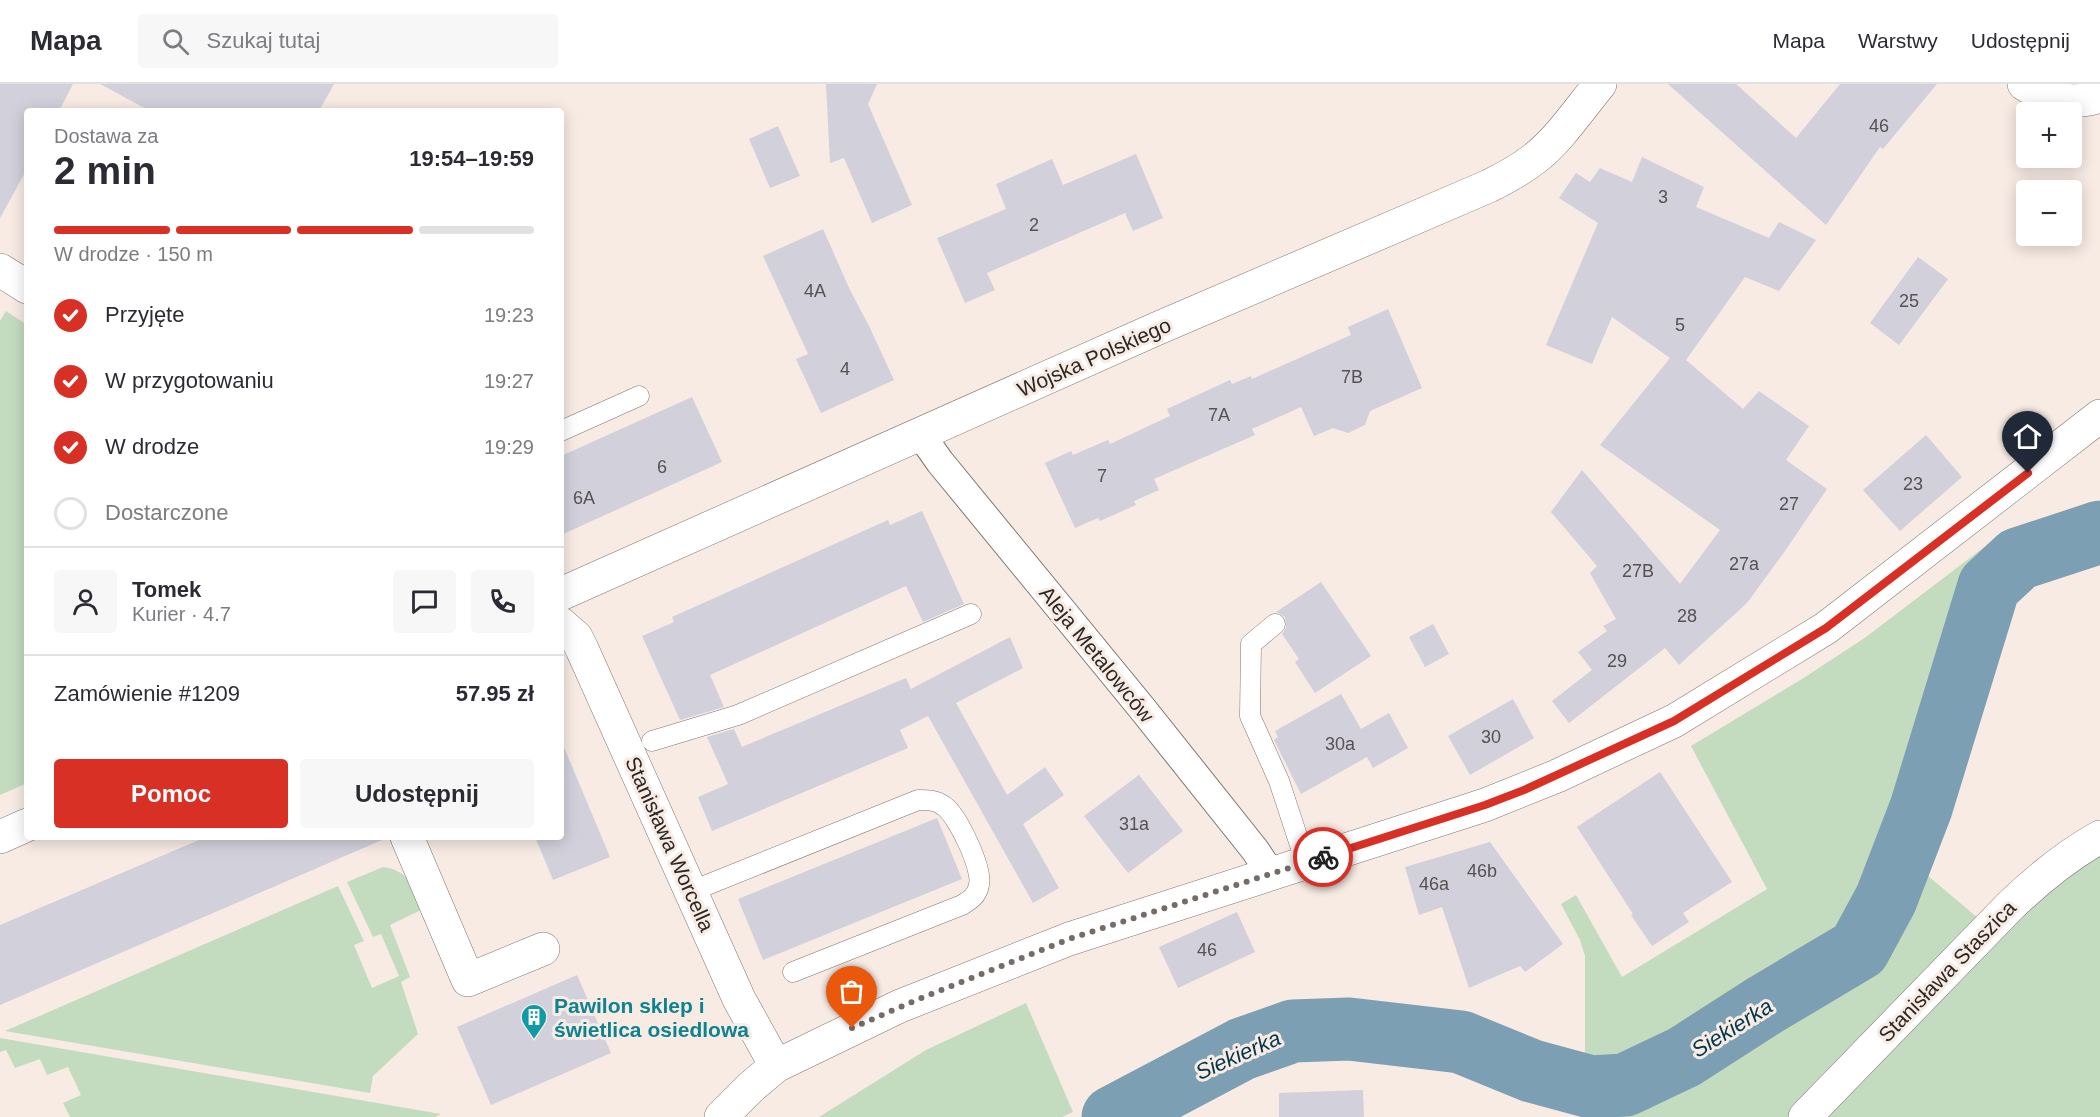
<!DOCTYPE html>
<html lang="pl">
<meta charset="utf-8">
<style>
body{margin:0;font-family:Helvetica,sans-serif;background:#f7f7f7;color:#2b2b33;height:100vh;display:flex;flex-direction:column;font-size:22px;white-space:nowrap}
*{box-sizing:border-box;margin:0}
p{font-size:20px;color:#7c7c81}
.icon{flex:none;width:33px;height:33px;fill:none;stroke:currentColor;stroke-width:2;stroke-linecap:round;stroke-linejoin:round}
.map{position:relative;flex:1;overflow:hidden}
.side{position:absolute;left:24px;top:24px;width:540px;height:732px;display:flex;flex-direction:column;background:#fff;border-radius:6px;box-shadow:0 3px 15px #0003}
.side>*{flex:none}
.tools{position:absolute;left:2016px;top:18px;display:grid;gap:12px}
.tools a{display:grid;place-items:center;width:66px;height:66px;border-radius:6px;background:#fff;box-shadow:0 3px 15px #0003;font-size:30px}
.pin{position:absolute;display:grid;place-items:center;width:51px;height:51px;color:#fff;margin:-62px -26px;border-radius:50% 50% 50% 0;rotate:-45deg;box-shadow:0 0 6px #0007}
.pin .icon{rotate:45deg}
.courier{position:absolute;display:grid;place-items:center;width:60px;height:60px;margin:-30px;border:4px solid #d93025;border-radius:50%;background:#fff;color:#222;box-shadow:0 2px 8px #0007}
.overview em{font-style:normal;font-weight:800}
.overview div{display:flex;flex-direction:column-reverse}
.overview{display:flex;align-items:center;justify-content:space-between;height:102px;padding:0 30px}
h1{font-size:39px;font-weight:800;line-height:45px}
.bar{display:grid;grid-template-columns:repeat(4,1fr);gap:9px 6px;align-content:center;height:72px;padding:0 30px}
.bar i{height:8px;border-radius:4px;background:#e1e1e2}
.bar .selected{background:#d93025}
.bar p{grid-column:span 4}
.line{display:flex;align-items:center;gap:15px;padding:0 30px;border-top:2px solid #e1e1e2}
.line div{flex:1}
.round{display:grid;place-items:center;flex:none;width:63px;height:63px;border-radius:6px;background:#f7f7f7}
ol{padding:0 30px;list-style:none}
li{display:flex;align-items:center;gap:18px;height:66px}
li p{margin-inline-start:auto}
li .icon{padding:6px;border-radius:50%;background:#d93025;color:#fff;stroke-width:4}
li:last-child{color:#7c7c81}
li i{width:33px;height:33px;border:3px solid #e1e1e2;border-radius:50%}
.cta{display:flex;gap:12px;margin-top:auto;padding:12px 30px}
.cta a{flex:1;height:69px;border-radius:6px;background:#d93025;color:#fff;font-size:24px;font-weight:800;line-height:69px;text-align:center}
.cta a+a{background:#f7f7f7;color:#2b2b33}
header{display:flex;align-items:center;gap:36px;box-sizing:border-box;height:84px;padding:0 30px;background:#fff;border-bottom:2px solid #e1e1e2}
header strong{font-size:28px}
nav{display:flex;gap:33px;margin-inline-start:auto;font-size:21px}
.search{width:420px;height:54px;background:#f7f7f7;display:flex;align-items:center;gap:15px;box-sizing:border-box;padding:0 21px;border-radius:6px;color:#7c7c81;font-size:22px}
.map>svg:first-child{display:block}
</style>
<header>
<strong>Mapa</strong>
<div class="search"><svg class="icon" aria-label="search" viewBox="0 0 24 24"><circle cx="10" cy="10" r="6"/><path d="M15 15l6 6"/></svg>Szukaj tutaj</div>
<nav><a>Mapa</a><a>Warstwy</a><a>Udostępnij</a></nav>
</header>
<div class="map">
<svg width="2100" height="1033" viewBox="0 0 2100 1033">
<rect width="100%" height="100%" fill="#f7ebe4"/>
<!-- green -->
<g fill="#c3dcc0">
<polygon points="6,227 27,241 27,699 0,711 0,237"/>
<polygon points="2000,451 2000,464 1998,471 1966,511 1901,739 1876,809 1857,841 1835,865 1818,879 1764,905 1668,967 1643,977 1620,982 1585,984 1585,872 1580,856 1561,820 1576,811 1622,893 1767,805 1691,662 1802,595 1866,553"/>
<polygon points="2100,770 2100,1033 1819,1033 2048,807"/>
<path d="M383,783C409,786 413,804 423,825L390,841L410,893L401,898L418,950L373,992L370,1009L5,947L338,802L364,857L354,861L372,904L399,892L381,850L373,853L347,798Z"/>
<polygon points="1921,786 1978,834 1789,1033 1609,1033 1598,1030 1647,1009 1678,993 1749,953 1853,889 1886,853"/>
<polygon points="1026,919 1073,1028 1062,1033 819,1033 926,966"/>
<polygon points="0,954 441,1030 435,1033 70,1033 63,1019 81,1011 68,983 47,991 40,975 15,984 6,966 0,968"/>
</g>
<g fill="none" stroke-linecap="round" stroke-linejoin="round">
<!-- river -->
<polyline stroke="#7c9fb3" stroke-width="63" points="1113,1033 1242,965 1293,947 1349,945 1461,958 1532,987 1591,1003 1625,1001 1684,973 1765,921 1859,865 1886,815 1921,724 1989,502 2018,475 2100,448"/>
</g>
<!-- building -->
<g fill="#d2d0db">
<polygon points="0,0 73,0 59,27 27,27 27,85 0,134"/>
<polygon points="100,0 334,0 319,27 150,27"/>
<polygon points="826,0 877,0 868,20 912,121 872,139 844,74 830,79"/>
<polygon points="1668,0 1736,0 1796,54 1840,0 1937,0 1883,65 1880,63 1826,141"/>
<polygon points="778,42 800,92 770,104 749,55"/>
<polygon points="1136,70 1163,134 1133,147 1125,129 987,189 995,206 965,219 937,154 1006,125 996,100 1052,75 1063,101"/>
<polygon points="1642,73 1704,103 1696,123 1769,154 1779,138 1816,156 1779,207 1745,193 1686,276 1743,325 1759,307 1809,342 1786,376 1827,405 1785,467 1747,519 1679,581 1665,564 1569,639 1552,617 1592,586 1578,568 1607,547 1603,542 1616,535 1590,489 1597,482 1551,428 1582,386 1680,500 1720,446 1600,361 1670,274 1612,233 1592,280 1546,261 1598,139 1559,114 1576,89 1590,98 1600,84 1632,98"/>
<polygon points="823,145 850,206 869,242 894,296 821,329 796,275 808,270 763,172"/>
<polygon points="1918,173 1948,195 1899,261 1870,239"/>
<polygon points="1388,225 1422,304 1370,327 1365,341 1348,349 1333,344 1314,352 1301,323 1252,345 1255,351 1154,395 1159,406 1134,417 1136,421 1100,437 1098,434 1075,444 1045,379 1071,367 1073,371 1108,356 1110,360 1170,332 1167,325 1230,296 1232,300 1251,292 1252,295 1351,251 1348,243"/>
<polygon points="692,313 722,378 561,451 561,372"/>
<polygon points="1926,351 1962,393 1900,447 1863,406"/>
<polygon points="922,427 964,520 923,538 906,502 710,591 724,623 680,636 642,552 674,538 672,533 888,436 890,441"/>
<polygon points="1321,498 1371,572 1315,609 1295,578 1299,575 1282,550 1286,544 1285,533 1276,528"/>
<polygon points="1433,540 1449,570 1425,583 1409,553"/>
<polygon points="1010,553 1023,584 956,619 1007,711 1045,683 1064,711 1023,740 1059,804 1033,819 928,632 900,646 908,664 712,747 698,713 728,700 707,653 734,645 742,663 906,594 911,605"/>
<polygon points="1341,610 1361,645 1389,629 1408,664 1373,684 1367,673 1301,710 1274,656 1278,653 1275,647"/>
<polygon points="1513,615 1534,654 1470,691 1448,652"/>
<polygon points="561,656 610,773 553,796 535,753 561,753"/>
<polygon points="1660,688 1732,798 1683,829 1689,838 1652,862 1631,831 1633,830 1577,743"/>
<polygon points="1139,691 1183,747 1128,789 1084,732"/>
<polygon points="937,734 962,795 763,876 738,815"/>
<polygon points="206,753 389,753 0,921 0,841"/>
<polygon points="1490,758 1563,860 1525,888 1520,882 1469,904 1442,823 1419,831 1405,783"/>
<polygon points="1237,828 1255,868 1178,904 1159,863"/>
<polygon points="577,891 611,969 491,1021 457,943"/>
<polygon points="1363,1006 1364,1033 1279,1033 1279,1009"/>
</g>
<g fill="none" stroke-linecap="round" stroke-linejoin="round">
<!-- service casing -->
<g stroke="#817670" stroke-width="21">
<g id="service">
<polyline points="561,347 639,312"/>
<polyline points="1275,540 1251,560 1250,632 1279,697 1306,779"/>
<polyline points="652,657 738,631 971,530"/>
<path d="M692,807L918,716C928,716 936,716 944,722C958,732 983,785 979,801C977,812 970,816 962,821L793,888"/>
</g>
</g>
<!-- pedestrian casing -->
<g stroke="#817670" stroke-width="30">
<polyline id="pedestrian" points="921,351 940,378 1141,623 1255,766 1271,790"/>
</g>
<!-- minor casing -->
<g stroke="#817670" stroke-width="34">
<g id="minor">
<path d="M2024,0C2048,15 2072,22 2100,12"/>
<polyline points="0,186 27,203"/>
<path d="M561,510L1156,245L1489,102C1505,94 1520,86 1534,75C1559,56 1580,24 1600,0"/>
<polyline points="561,540 576,553 582,565 739,915 776,982"/>
<polyline points="0,753 27,741"/>
<polyline points="407,753 468,896 543,865"/>
<path d="M1805,1033L2010,822C2038,795 2066,772 2100,753"/>
</g>
</g>
<!-- tertiary casing -->
<g stroke="#817670" stroke-width="34">
<polyline id="tertiary" points="721,1033 751,1003 776,982 900,922 1069,855 1485,721 1557,692 1674,637 1826,544 2100,332"/>
</g>
<!-- service -->
<use href="#service" stroke="#fff" stroke-width="20"/>
<!-- pedestrian -->
<use href="#pedestrian" stroke="#fff" stroke-width="28"/>
<!-- minor -->
<use href="#minor" stroke="#fff" stroke-width="33"/>
<!-- tertiary -->
<use href="#tertiary" stroke="#fff" stroke-width="33"/>
</g>
<g fill="none" stroke-linecap="round" stroke-linejoin="round">
<!-- done -->
<polyline stroke="#736c68" stroke-width="6" stroke-dasharray="0 10.8" points="852,944 919,915 1069,855 1323,773"/>
<!-- route -->
<polyline stroke="#d93025" stroke-width="8" points="1323,773 1485,721 1524,706 1674,637 1826,544 2028,389"/>
</g>
<!-- icons -->
<defs>
<g id="building-pin" transform="scale(1.35)"><path d="M0 17L-7.5 6A9.5 9.5 0 1 1 7.5 6Z" fill="#0f9aa8" stroke="#f7ebe4"/><path d="M-4-6H4V6H1V3H-1V6H-4ZM-2.5-4.3h1.7v1.8h-1.7ZM.8-4.3h1.7v1.8H.8ZM-2.5-1h1.7V.8h-1.7ZM.8-1h1.7V.8H.8Z" fill="#fff"/></g>
</defs>
<g fill-rule="evenodd">
<use href="#building-pin" x="534" y="933"/>
</g>
<g text-anchor="middle" dominant-baseline="central" stroke-width="6" stroke-linejoin="round" paint-order="stroke">
<!-- number labels -->
<g font-size="18" fill="#565152">
<text x="1879" y="42">46</text>
<text x="1663" y="113">3</text>
<text x="1034" y="141">2</text>
<text x="815" y="207">4A</text>
<text x="1909" y="217">25</text>
<text x="1680" y="241">5</text>
<text x="845" y="285">4</text>
<text x="1352" y="293">7B</text>
<text x="1219" y="331">7A</text>
<text x="662" y="383">6</text>
<text x="1102" y="392">7</text>
<text x="1913" y="400">23</text>
<text x="584" y="414">6A</text>
<text x="1789" y="420">27</text>
<text x="1744" y="480">27a</text>
<text x="1638" y="487">27B</text>
<text x="1687" y="532">28</text>
<text x="1617" y="577">29</text>
<text x="1491" y="653">30</text>
<text x="1340" y="660">30a</text>
<text x="1134" y="740">31a</text>
<text x="1482" y="787">46b</text>
<text x="1434" y="800">46a</text>
<text x="1207" y="866">46</text>
</g>
<!-- street labels -->
<g font-size="21" fill="#2c2725" stroke="#f7ebe4">
<text transform="translate(1094 273) rotate(-24)">Wojska Polskiego</text>
<text transform="translate(1097 570) rotate(51)">Aleja Metalowców</text>
<text transform="translate(670 760) rotate(66)">Stanisława Worcella</text>
<text transform="translate(1947 887) rotate(-46)">Stanisława Staszica</text>
</g>
<!-- culture labels -->
<g font-size="21" font-weight="bold" fill="#0d838f" stroke="#f7ebe4" text-anchor="start">
<text x="554" y="921">Pawilon sklep i<tspan x="554" dy="24">świetlica osiedlowa</tspan></text>
</g>
<!-- water labels -->
<g font-size="22" font-style="italic" fill="#01364b" stroke="#f7ebe4">
<text transform="translate(1732 944) rotate(-32)">Siekierka</text>
<text transform="translate(1238 971) rotate(-24)">Siekierka</text>
</g>
</g>
</svg>
<div class="tools">
<a>+</a>
<a>−</a>
</div>
<div class="pin" style="left:852px;top:944px;background:#ea580c"><svg class="icon" aria-label="bag" viewBox="0 0 24 24"><path d="M5 8h14l-1 12H6zM9 8a3 3 0 0 1 6 0"/></svg></div>
<div class="pin" style="left:2028px;top:389px;background:#1f2937"><svg class="icon" aria-label="home" viewBox="0 0 24 24"><path d="M3 11l9-7 9 7M6 9v11h12V9"/></svg></div>
<div class="courier" style="left:1323px;top:773px"><svg class="icon" aria-label="bike" viewBox="0 0 24 24"><circle cx="6" cy="16" r="4"/><circle cx="18" cy="16" r="4"/><path d="M6 16l4-8h5l3 8M10 8l3 8H6M13 5h3"/></svg></div>
<section class="side">
<div class="overview"><div><h1>2 min</h1><p>Dostawa za</p></div><em>19:54–19:59</em></div>
<div class="bar"><i class="selected"></i><i class="selected"></i><i class="selected"></i><i></i><p>W drodze · 150 m</p></div>
<ol>
<li><svg class="icon" aria-label="check" viewBox="0 0 24 24"><path d="M5 12l5 5 9-10"/></svg>Przyjęte<p>19:23</p></li>
<li><svg class="icon" aria-label="check" viewBox="0 0 24 24"><path d="M5 12l5 5 9-10"/></svg>W przygotowaniu<p>19:27</p></li>
<li><svg class="icon" aria-label="check" viewBox="0 0 24 24"><path d="M5 12l5 5 9-10"/></svg>W drodze<p>19:29</p></li>
<li><i></i>Dostarczone</li>
</ol>
<div class="line" style="height:108px"><a class="round"><svg class="icon" aria-label="person" viewBox="0 0 24 24"><circle cx="12" cy="8" r="4"/><path d="M4 21q1-7 8-7t8 7"/></svg></a><div><b>Tomek</b><p>Kurier · 4.7</p></div><a class="round"><svg class="icon" aria-label="chat" viewBox="0 0 24 24"><path d="M4 5h16v11H9l-5 4z"/></svg></a><a class="round"><svg class="icon" aria-label="phone" viewBox="0 0 24 24"><path d="M5 4h4l2 5-3 2q2 4 5 5l2-3 5 2v4C11 20 4 13 5 4z"/></svg></a></div>
<div class="line" style="height:78px"><div>Zamówienie #1209</div><b>57.95 zł</b></div>
<div class="cta"><a>Pomoc</a><a>Udostępnij</a></div>
</section>
</div>
